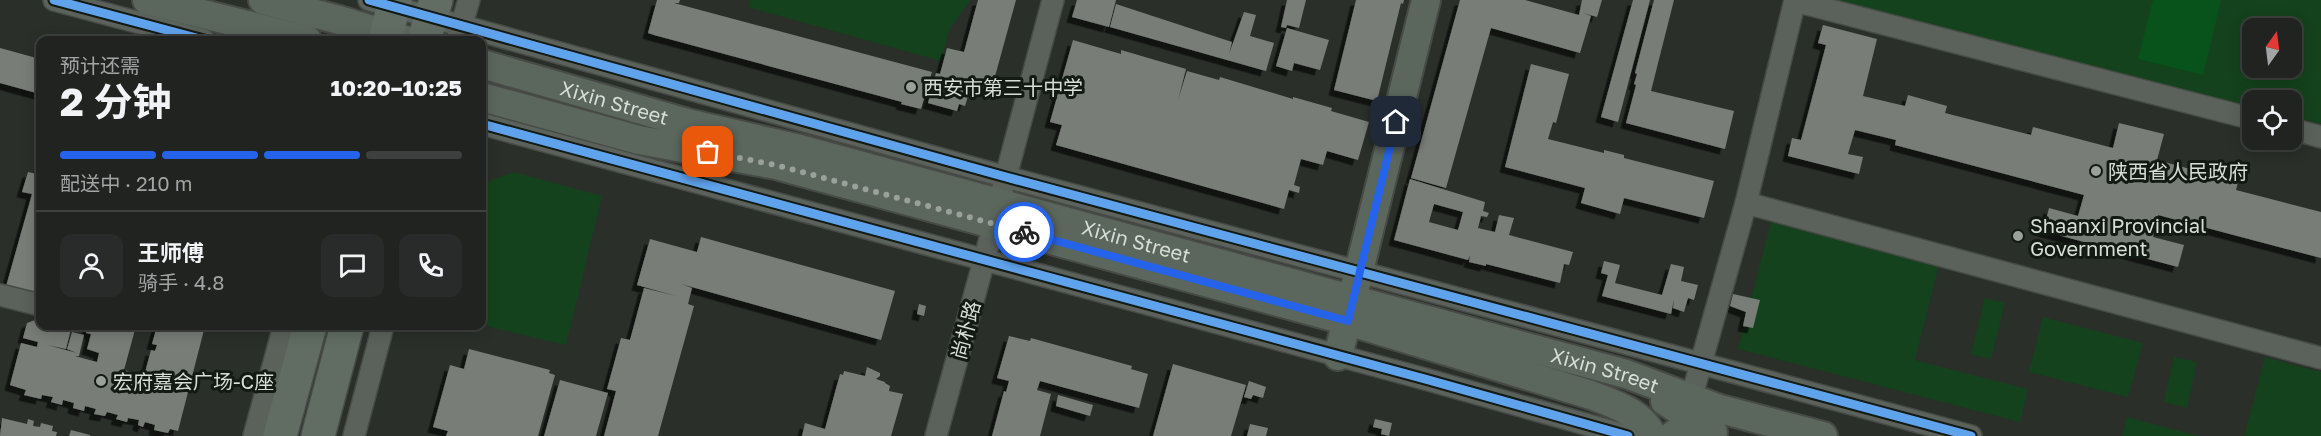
<!DOCTYPE html>
<html lang="zh">
<meta charset="utf-8">
<style>
body{margin:0;font-family:"Golos Text","Noto Sans SC",sans-serif;background:#282b29;color:#f1f3f6;height:100vh;display:flex;flex-direction:column;font-size:22px;white-space:nowrap}
*{box-sizing:border-box;margin:0}
p{font-size:20px;color:#a2a4a5}
.icon{flex:none;width:33px;height:33px;fill:none;stroke:currentColor;stroke-width:2;stroke-linecap:round;stroke-linejoin:round}
.map{position:relative;flex:1;overflow:hidden}
.details{position:absolute;left:36px;top:36px;width:450px;height:294px;display:flex;flex-direction:column;background:#202320;border-radius:12px;box-shadow:0 3px 15px #0003,0 0 0 2px #3d403e}
.details>*{flex:none}
.needle{width:39px;rotate:14deg}
.tools{position:absolute;left:2242px;top:18px;display:grid;gap:12px}
.tools a{display:grid;place-items:center;width:60px;height:60px;border-radius:12px;background:#202320;box-shadow:0 3px 15px #0003,0 0 0 2px #3d403e;font-size:30px}
.pin{position:absolute;display:grid;place-items:center;width:51px;height:51px;color:#fff;margin:-26px;border-radius:12px;box-shadow:0 3px 9px #0006}
.courier{position:absolute;display:grid;place-items:center;width:60px;height:60px;margin:-30px;border:4px solid #2563eb;border-radius:50%;background:#fff;color:#222;box-shadow:0 2px 8px #0007}
.head em{font-style:normal;font-weight:700}
.head div{display:flex;flex-direction:column-reverse}
.head{display:flex;align-items:center;justify-content:space-between;height:102px;padding:0 24px}
h1{font-size:39px;font-weight:700;line-height:45px}
.bar{display:grid;grid-template-columns:repeat(4,1fr);gap:9px 6px;align-content:center;height:72px;padding:0 24px}
.bar i{height:8px;border-radius:4px;background:#3d403e}
.bar .current{background:#2563eb}
.bar p{grid-column:span 4}
.line{display:flex;align-items:center;gap:15px;padding:0 24px;border-top:2px solid #3d403e}
.line div{flex:1}
.round{display:grid;place-items:center;flex:none;width:63px;height:63px;border-radius:12px;background:#282b29}
.map>svg:first-child{display:block}
</style>
<div class="map">
<svg width="2321" height="436" viewBox="0 0 2321 436">
<defs>
<filter id="shadow"><feDropShadow dx="-5.5" dy="5.5" stdDeviation="0" flood-color="#0009"/></filter>
</defs>
<rect width="100%" height="100%" fill="#2a2f2a"/>
<!-- green -->
<g fill="#14421c" fill-rule="evenodd">
<polygon points="750,0 971,0 950,28 941,61 748,7"/>
<path d="M1829,0H2321V124L2292,116V100H2253V107ZM2253,28H2292V68H2253Z"/>
<polygon points="514,172 602,196 566,345 482,325 482,184"/>
<polygon points="1771,222 1939,265 1915,360 2028,389 2020,422 1738,349"/>
<polygon points="1985,298 2005,303 1991,359 1971,354"/>
<polygon points="2043,317 2143,343 2128,397 2029,372"/>
<polygon points="2174,357 2197,362 2187,408 2164,402"/>
<polygon points="2265,357 2321,372 2321,436 2244,436"/>
<polygon points="2127,417 2199,436 2122,436"/>
</g>
<!-- water -->
<polygon fill="#08521b" points="2153,0 2221,0 2203,75 2138,59"/>
<!-- building -->
<g fill="#787d78" fill-rule="evenodd" filter="url(#shadow)">
<polygon points="657,0 680,0 679,3 674,3 932,72 921,109 901,104 902,102 654,35 648,33"/>
<polygon points="978,0 1016,0 991,91 971,86 965,106 959,104 957,111 928,103 936,73 940,74 947,48 964,52"/>
<polygon points="1077,0 1116,0 1109,27 1072,17"/>
<polygon points="1287,0 1306,0 1299,28 1287,25 1286,28 1281,27"/>
<polygon points="1356,0 1404,0 1403,4 1401,3 1377,101 1334,90"/>
<polygon points="1460,0 1525,0 1579,15 1582,0 1602,0 1597,17 1583,13 1591,16 1580,53 1491,28 1446,188 1411,178"/>
<polygon points="1633,0 1650,0 1618,122 1601,117"/>
<polygon points="1654,0 1674,0 1651,91 1734,111 1725,149 1626,123 1636,85 1634,84 1637,74 1635,73"/>
<polygon points="1116,4 1232,42 1229,54 1244,12 1256,15 1250,36 1274,43 1266,71 1110,27"/>
<polygon points="1823,25 1877,39 1863,96 1905,106 1908,95 1947,106 1945,113 2031,135 2033,127 2113,148 2119,123 2164,134 2157,160 2238,182 2236,190 2321,212 2321,258 2158,215 2153,237 2184,245 2178,267 2043,231 2049,208 2078,216 2084,195 1895,145 1896,140 1855,130 1848,154 1863,157 1859,174 1788,156 1792,138 1801,140 1826,45 1818,43"/>
<polygon points="1287,28 1329,40 1320,70 1294,63 1292,71 1276,66"/>
<polygon points="1073,40 1121,54 1121,50 1186,69 1178,100 1187,71 1219,80 1220,77 1293,99 1293,97 1332,108 1331,111 1369,122 1358,160 1327,151 1323,165 1301,159 1294,185 1300,187 1299,193 1289,190 1284,209 1056,145 1062,125 1050,122"/>
<polygon points="0,48 40,59 40,94 0,83"/>
<polygon points="1531,64 1569,74 1556,123 1553,122 1548,139 1604,153 1604,150 1624,155 1624,158 1714,181 1704,218 1624,198 1620,214 1581,203 1585,188 1505,167"/>
<polygon points="40,165 40,300 5,290 32,194 22,192 28,172 37,174"/>
<path d="M1410,179L1485,202L1483,211L1489,213L1487,217L1481,216L1478,228L1495,232L1499,215L1514,218L1509,235L1573,252L1569,265L1564,264L1560,283L1486,264V266L1469,262L1470,255L1468,260L1394,240ZM1434,204L1463,212L1458,230L1429,222Z"/>
<polygon points="701,237 895,291 881,340 681,284 692,288 688,304 694,306 658,436 604,436 616,391 607,389 621,338 630,340 644,288 676,296 637,285 650,239 697,252"/>
<polygon points="1604,261 1620,265 1615,283 1662,295 1671,264 1684,267 1681,281 1698,285 1694,300 1688,298 1684,312 1673,308 1674,299 1671,314 1602,296 1608,275 1601,273"/>
<polygon points="1733,294 1760,300 1753,328 1743,326 1746,312 1730,306"/>
<polygon points="919,304 926,306 924,316 917,314"/>
<polygon points="35,320 40,321 40,326 58,326 71,329 66,349 47,345 77,353 67,349 72,332 84,335 79,356 75,356 97,362 99,353 87,349 91,334 86,333 88,326 136,326 124,370 144,376 151,350 155,351 157,345 152,344 157,326 205,326 178,431 170,429 168,433 154,430 155,425 145,422 143,427 138,425 139,420 128,418 127,422 116,419 118,415 107,412 105,416 94,414 96,409 85,406 84,411 73,408 74,403 63,400 62,405 51,402 53,397 42,395 41,399 24,395 26,390 10,385 21,343 37,347 38,342 23,338 27,323"/>
<polygon points="1009,336 1030,341 1031,338 1132,366 1131,369 1148,374 1139,408 1040,381 1037,390 1051,394 1040,436 992,436 1004,391 1006,392 1009,381 997,378"/>
<polygon points="469,349 550,370 549,373 555,375 538,436 446,436 448,431 433,427 450,365 464,369"/>
<polygon points="1173,364 1246,385 1231,436 1153,436"/>
<polygon points="867,367 880,373 880,376 876,379 885,382 885,383 890,386 889,391 903,394 891,436 802,436 805,423 825,429 840,374 843,375 844,371 865,376"/>
<polygon points="560,380 608,393 596,436 544,436"/>
<polygon points="1249,381 1266,387 1263,398 1253,395 1251,399 1244,397"/>
<polygon points="1058,395 1093,405 1090,416 1056,406"/>
<polygon points="2,418 27,424 28,419 34,421 33,426 40,427 41,423 53,426 52,431 57,432 56,436 0,436"/>
<polygon points="1375,419 1392,423 1389,436 1381,434 1382,429 1373,427"/>
<polygon points="1250,424 1268,428 1266,436 1247,436"/>
<polygon points="71,430 90,435 90,436 69,436"/>
</g>
<g fill="none" stroke-linecap="round" stroke-linejoin="round">
<!-- street casing -->
<g stroke="#474a47" stroke-width="24">
<g id="street">
<polyline points="54,0 204,40"/>
<polyline points="369,0 1006,177 1971,436"/>
<polyline points="1795,1 2253,119"/>
<polyline points="457,40 469,0"/>
<polyline points="482,124 1425,379 1628,436"/>
<polyline points="2292,129 2321,137"/>
<polyline points="1002,191 1053,0"/>
<polyline points="1746,203 2321,358"/>
<polyline points="0,295 40,305"/>
<polyline points="1691,399 1746,203 1795,0"/>
<polyline points="254,436 284,326"/>
<polyline points="354,436 383,326"/>
<polyline points="936,436 994,224"/>
</g>
</g>
<!-- secondary casing -->
<g stroke="#474a47" stroke-width="32">
<g id="secondary">
<polyline points="147,0 307,40"/>
<polyline points="263,0 339,20 405,40"/>
<path id="s1" d="M482,64L687,123L800,149L1626,374L1720,409L1823,436"/>
<path d="M482,97L639,140L776,165L1348,321L1591,395C1612,403 1643,413 1652,436"/>
<polyline points="1338,356 1426,0"/>
<polyline points="1665,401 1711,431"/>
<path d="M1672,436C1684,425 1699,429 1713,432"/>
</g>
</g>
<!-- primary casing -->
<g stroke="#474a47" stroke-width="36">
<g id="primary">
<polyline points="385,40 395,0"/>
<polyline points="424,40 436,0"/>
<polyline points="280,436 310,326"/>
<polyline points="318,436 347,326"/>
</g>
</g>
<!-- street -->
<use href="#street" stroke="#5b625b" stroke-width="21"/>
<!-- secondary -->
<use href="#secondary" stroke="#5b665c" stroke-width="28"/>
<!-- primary -->
<use href="#primary" stroke="#616d62" stroke-width="33"/>
<!-- cycleway casing -->
<g stroke="#131913" stroke-width="13">
<g id="cycleway">
<polyline points="54,0 204,40"/>
<polyline points="369,0 1006,177 1971,436"/>
<polyline points="482,124 1425,379 1628,436"/>
</g>
</g>
<!-- cycleway -->
<use href="#cycleway" stroke="#60a3ed" stroke-width="9"/>
</g>
<g fill="none" stroke-linecap="round" stroke-linejoin="round">
<!-- done -->
<polyline stroke="#9aa19a" stroke-width="6" stroke-dasharray="0 10.8" points="708,152 776,165 1024,232"/>
<!-- route -->
<polyline stroke="#2563eb" stroke-width="8" points="1024,232 1348,321 1396,122"/>
</g>
<!-- markers -->
<g fill="#9aa19a" stroke="#131913" stroke-width="2">
<circle cx="911" cy="87" r="6"/>
<circle cx="2096" cy="171" r="6"/>
<circle cx="2018" cy="236" r="6"/>
<circle cx="101" cy="381" r="6"/>
</g>
<g text-anchor="middle" dominant-baseline="central" stroke-width="6" stroke-linejoin="round" paint-order="stroke">
<!-- poi labels -->
<g font-size="20" fill="#d7ded7" stroke="#131913" text-anchor="start">
<text x="923" y="87">西安市第三十中学</text>
<text x="2108" y="171">陕西省人民政府</text>
<text x="2030" y="225">Shaanxi Provincial<tspan x="2030" dy="23">Government</tspan></text>
<text x="113" y="381">宏府嘉会广场-C座</text>
</g>
<!-- street labels -->
<g font-size="20" fill="#d7ded7" stroke="#131913">
<text stroke="none"><textPath href="#s1" startOffset="138">Xixin Street</textPath></text>
<text stroke="none"><textPath href="#s1" startOffset="678">Xixin Street</textPath></text>
<text transform="translate(965 330) rotate(-75)">尚朴路</text>
<text stroke="none"><textPath href="#s1" startOffset="1164">Xixin Street</textPath></text>
</g>
</g>
</svg>
<div class="tools">
<a><svg class="needle" viewBox="-14 -14 28 28"><path d="M0-13l5 13h-10z" fill="#e53935"/><path d="M0 13l5-13h-10z" fill="#a2a4a5"/></svg></a>
<a><svg class="icon" aria-label="locate" viewBox="0 0 24 24"><circle cx="12" cy="12" r="6"/><path d="M12 2v4M12 18v4M2 12h4M18 12h4"/></svg></a>
</div>
<div class="pin" style="left:708px;top:152px;background:#ea580c"><svg class="icon" aria-label="bag" viewBox="0 0 24 24"><path d="M5 8h14l-1 12H6zM9 8a3 3 0 0 1 6 0"/></svg></div>
<div class="pin" style="left:1396px;top:122px;background:#1f2937"><svg class="icon" aria-label="home" viewBox="0 0 24 24"><path d="M3 11l9-7 9 7M6 9v11h12V9"/></svg></div>
<div class="courier" style="left:1024px;top:232px"><svg class="icon" aria-label="bike" viewBox="0 0 24 24"><circle cx="6" cy="16" r="4"/><circle cx="18" cy="16" r="4"/><path d="M6 16l4-8h5l3 8M10 8l3 8H6M13 5h3"/></svg></div>
<section class="details">
<div class="head"><div><h1>2 分钟</h1><p>预计还需</p></div><em>10:20–10:25</em></div>
<div class="bar"><i class="current"></i><i class="current"></i><i class="current"></i><i></i><p>配送中 · 210 m</p></div>
<div class="line" style="height:108px"><a class="round"><svg class="icon" aria-label="person" viewBox="0 0 24 24"><circle cx="12" cy="8" r="4"/><path d="M4 21q1-7 8-7t8 7"/></svg></a><div><b>王师傅</b><p>骑手 · 4.8</p></div><a class="round"><svg class="icon" aria-label="chat" viewBox="0 0 24 24"><path d="M4 5h16v11H9l-5 4z"/></svg></a><a class="round"><svg class="icon" aria-label="phone" viewBox="0 0 24 24"><path d="M5 4h4l2 5-3 2q2 4 5 5l2-3 5 2v4C11 20 4 13 5 4z"/></svg></a></div>
</section>
</div>
